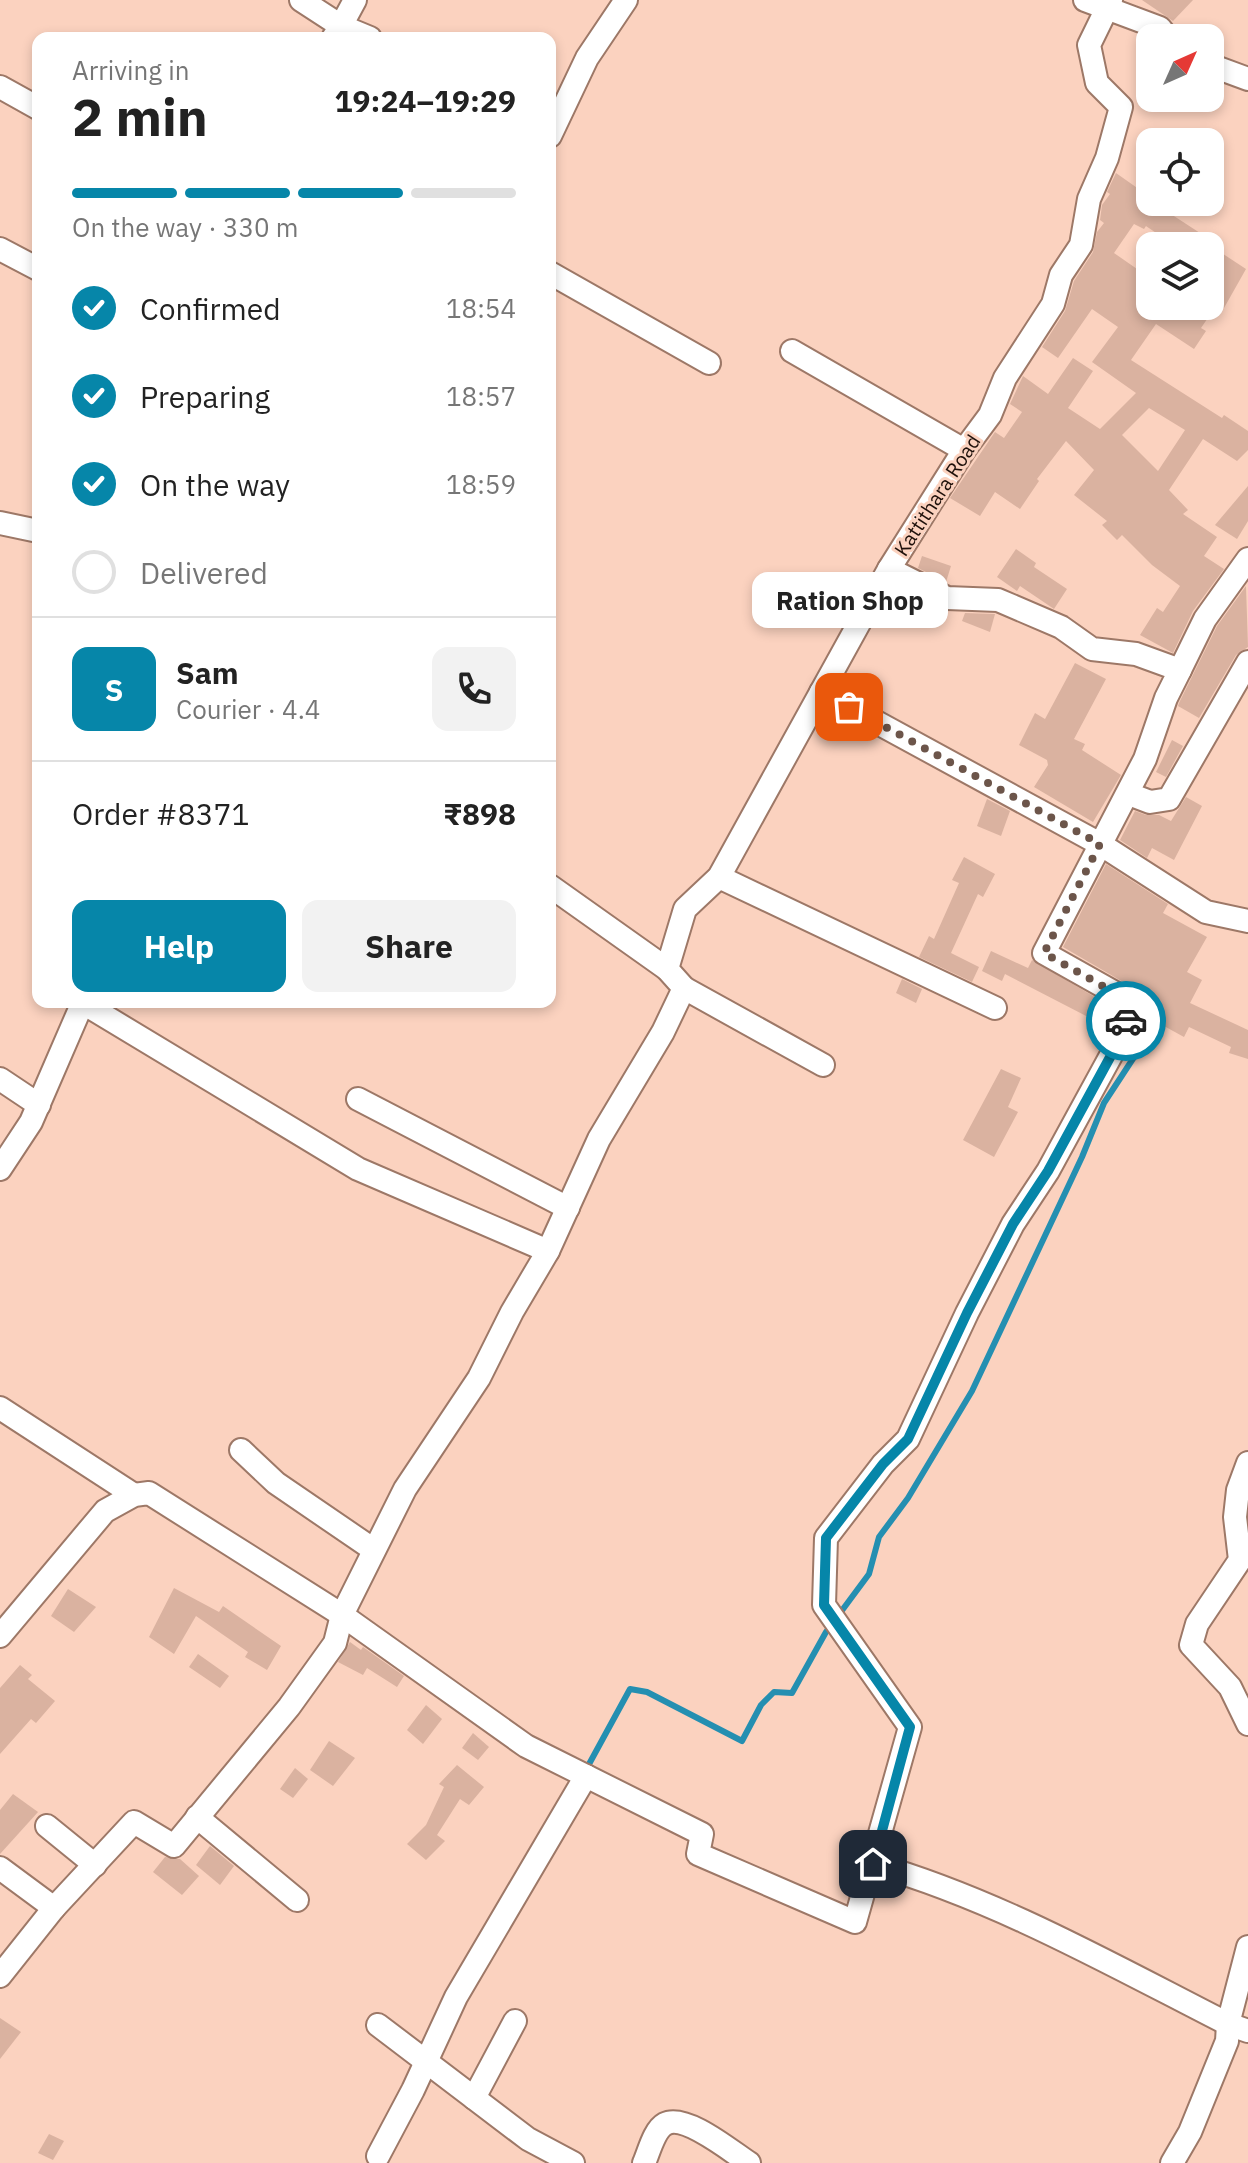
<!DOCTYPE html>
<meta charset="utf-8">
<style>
body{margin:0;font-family:"IBM Plex Sans",sans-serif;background:#f2f2f2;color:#222;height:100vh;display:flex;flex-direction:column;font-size:30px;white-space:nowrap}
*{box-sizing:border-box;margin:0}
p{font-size:26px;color:#767676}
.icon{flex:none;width:44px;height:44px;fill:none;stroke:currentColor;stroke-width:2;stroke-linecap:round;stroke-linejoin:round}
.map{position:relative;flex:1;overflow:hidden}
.side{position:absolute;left:32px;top:32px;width:524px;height:976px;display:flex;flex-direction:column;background:#fff;border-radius:16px;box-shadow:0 4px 12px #0003}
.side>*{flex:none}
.needle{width:52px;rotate:45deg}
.buttons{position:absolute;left:1136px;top:24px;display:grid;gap:16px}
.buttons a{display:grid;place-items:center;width:88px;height:88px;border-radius:16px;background:#fff;box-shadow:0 4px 12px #0003;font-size:40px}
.pin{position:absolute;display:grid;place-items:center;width:68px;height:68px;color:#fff;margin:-34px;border-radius:16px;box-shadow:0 4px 12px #0006}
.courier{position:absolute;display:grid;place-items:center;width:80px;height:80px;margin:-40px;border:6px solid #0686a9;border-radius:50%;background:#fff;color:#222;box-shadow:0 2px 10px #0007}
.bubble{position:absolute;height:56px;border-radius:16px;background:#fff;box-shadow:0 4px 12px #0003;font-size:26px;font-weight:700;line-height:56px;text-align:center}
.headline em{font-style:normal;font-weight:700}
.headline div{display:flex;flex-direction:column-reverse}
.headline{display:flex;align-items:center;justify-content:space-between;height:136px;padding:0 40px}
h1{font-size:52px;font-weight:700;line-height:60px}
.bar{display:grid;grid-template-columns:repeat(4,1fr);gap:12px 8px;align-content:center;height:96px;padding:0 40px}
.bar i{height:10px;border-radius:6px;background:#e0e0e0}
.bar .current{background:#0686a9}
.bar p{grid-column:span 4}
.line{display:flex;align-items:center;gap:20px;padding:0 40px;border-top:2px solid #e0e0e0}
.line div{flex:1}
.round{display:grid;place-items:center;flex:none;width:84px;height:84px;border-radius:16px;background:#f2f2f2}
ol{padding:0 40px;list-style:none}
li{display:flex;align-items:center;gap:24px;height:88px}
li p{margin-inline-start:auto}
li .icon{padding:8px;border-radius:50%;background:#0686a9;color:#fff;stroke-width:4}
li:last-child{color:#767676}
li i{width:44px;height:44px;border:4px solid #e0e0e0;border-radius:50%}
.action{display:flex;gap:16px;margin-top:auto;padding:16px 40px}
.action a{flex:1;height:92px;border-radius:16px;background:#0686a9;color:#fff;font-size:32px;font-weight:700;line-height:92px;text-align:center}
.action a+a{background:#f2f2f2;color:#222}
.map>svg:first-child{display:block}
</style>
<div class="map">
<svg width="1248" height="2163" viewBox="0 0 1248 2163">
<rect width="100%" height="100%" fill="#fbd2bf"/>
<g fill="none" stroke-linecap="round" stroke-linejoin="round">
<!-- stream -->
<polyline stroke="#248fb1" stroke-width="6" points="588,1766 630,1689 647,1692 742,1741 761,1705 774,1692 792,1693 826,1632 869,1574 879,1537 908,1498 972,1391 1082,1157 1104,1103 1140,1048"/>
</g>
<!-- building -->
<g fill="#dab2a0" fill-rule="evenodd">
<polygon points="1142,0 1193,0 1173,21"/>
<path d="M1116,173L1150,197V202H1159L1157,205L1220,246H1211L1246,269L1224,308L1210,299V246H1175L1146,226L1144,229L1134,224L1114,253L1150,278V306H1216L1201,328L1206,331L1194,349L1156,324L1131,360L1222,418L1224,415L1248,431V450L1237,461L1203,439L1169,490L1188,510L1183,514L1217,537L1204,556L1224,569L1193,611L1173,653L1140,635L1157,608L1163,612L1180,586L1152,565L1122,535L1117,540L1102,525L1107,521L1074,495L1094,470L1066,441L1037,479L1039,481L1020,509L995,492L980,516L950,498L995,432L1004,438L1022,412L1010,404L1023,376L1048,394L1073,358L1093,371L1068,408L1100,429L1136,393L1092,362L1118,327L1092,309L1058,358L1042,347L1065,311L1074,281L1093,252L1097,232L1104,223L1100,220L1102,205L1110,194L1107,192ZM1149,408L1185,430L1158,471L1122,435Z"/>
<polygon points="1248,486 1248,521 1237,539 1215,525"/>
<polygon points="1016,549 1036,563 1034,567 1067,589 1054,609 1020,586 1017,591 997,577"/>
<polygon points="922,556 951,566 946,582 918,568"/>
<polygon points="1246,586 1248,647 1236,655 1199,718 1178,706 1179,703 1217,626"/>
<polygon points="965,613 995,614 990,632 962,621"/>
<polygon points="1075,663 1106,679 1074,739 1085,744 1082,750 1121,775 1093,822 1034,787 1048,765 1047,760 1019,745 1035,713 1045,719"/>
<polygon points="1172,740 1183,746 1166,777 1156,772"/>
<polygon points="1186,797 1202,806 1174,860 1152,848 1147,858 1120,840 1135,811 1146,815 1159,815 1171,821"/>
<polygon points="987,799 1010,811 1001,836 977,826"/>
<polygon points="964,857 995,874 983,897 978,894 951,953 979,967 972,982 919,957 929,936 934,939 959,883 952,880"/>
<polygon points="1106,864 1168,904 1163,913 1207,937 1187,972 1202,980 1190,1003 1248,1030 1248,1059 1229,1053 1231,1047 1189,1027 1184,1037 1153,1020 1161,1004 1063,947"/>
<polygon points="991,951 1028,968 1032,960 1100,1000 1090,1018 1005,974 1002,981 982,971"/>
<polygon points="902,979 922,989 916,1003 896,993"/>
<polygon points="1001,1069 1021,1078 1008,1107 1018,1112 994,1157 963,1140"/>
<polygon points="174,1588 219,1612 223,1606 281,1646 267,1670 245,1657 248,1652 196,1616 174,1654 149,1637"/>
<polygon points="68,1589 96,1607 74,1632 51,1616"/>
<polygon points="350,1642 361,1650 363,1647 404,1676 397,1687 367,1668 363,1675 338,1662"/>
<polygon points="198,1654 229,1676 220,1688 189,1667"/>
<polygon points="20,1665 32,1675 28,1679 55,1701 36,1723 31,1719 0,1754 0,1688"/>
<polygon points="426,1705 442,1719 423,1744 407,1730"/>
<polygon points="473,1733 489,1747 478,1760 462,1748"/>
<polygon points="329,1741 355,1758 333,1786 310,1770"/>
<polygon points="457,1765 484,1787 469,1805 460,1799 437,1835 445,1841 426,1860 407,1844 426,1825 444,1787 439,1784"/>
<polygon points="295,1768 308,1779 293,1798 280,1789"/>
<polygon points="13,1794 38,1812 0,1854 0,1810"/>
<polygon points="210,1846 234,1866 220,1885 196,1865"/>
<polygon points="165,1857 180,1859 199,1876 182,1895 153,1872"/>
<polygon points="0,2018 21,2032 0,2059"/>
<polygon points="49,2134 64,2141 53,2160 38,2153"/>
</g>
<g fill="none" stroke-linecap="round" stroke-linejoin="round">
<!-- minor casing -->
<g stroke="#9d7867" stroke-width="26">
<g id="minor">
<polyline points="301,0 341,26 333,38"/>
<polyline points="355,0 341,26 370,38"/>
<polyline points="1085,0 1160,28 1168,38"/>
<polyline points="1210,65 1248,79"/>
<polyline points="0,87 38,108"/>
<polyline points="550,136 587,58 626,0"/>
<polyline points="0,249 38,269"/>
<polyline points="550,273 709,363"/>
<polyline points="792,351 964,450"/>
<polyline points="0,523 38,531"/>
<polyline points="1180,670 1205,619 1248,559"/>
<polyline points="821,692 1100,844 1206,912 1248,921"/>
<polyline points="1129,794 1150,802 1169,799 1248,662"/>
<polyline points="719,877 995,1008"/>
<polyline points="550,886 667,969"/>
<polyline points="684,988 823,1065"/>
<polyline points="83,1003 358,1169 548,1251"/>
<polyline points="0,1079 39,1105"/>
<polyline points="358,1099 568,1208"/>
<polyline points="0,1169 31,1122 83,1002"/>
<polyline points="0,1408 134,1495"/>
<polyline points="241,1450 276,1483 374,1550"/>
<polyline points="1248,1463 1238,1490 1235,1517 1240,1560 1197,1624 1191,1645 1230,1687 1248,1724"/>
<polyline points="0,1636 105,1511 134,1495 149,1493 342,1615 526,1746 702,1834 698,1854 855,1922 910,1727 824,1605 826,1538 883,1464 908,1439 967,1313 1013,1224 1048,1171 1120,1039 1133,1003 1044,953 1145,759 1166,698 1180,670 1136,654 1092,649 1061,627 998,600 947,598 889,569 964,450 990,415 1005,378 1053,304 1061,275 1081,245 1089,199 1107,158 1121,107 1097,83 1089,45 1111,0"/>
<polyline points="197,1817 297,1900"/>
<polyline points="47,1826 95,1865"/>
<path d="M873,1864C998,1900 1112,1965 1228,2024L1248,2031"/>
<polyline points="0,1868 54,1908"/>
<polyline points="0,1976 54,1908 134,1822 174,1846 289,1707 335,1643 342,1615 405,1489 479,1378 512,1312 548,1251 599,1139 663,1032 684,988 667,969 685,909 719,877 889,569"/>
<polyline points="378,2025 528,2139 573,2163"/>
<polyline points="474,2098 515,2021"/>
<polyline points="378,2156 413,2090 456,1997 586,1776"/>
<path d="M644,2163C649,2152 654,2130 665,2124C685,2113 732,2152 749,2163"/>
<polyline points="1172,2163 1190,2132 1227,2041 1228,2024 1248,1947"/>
</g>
</g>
<!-- minor -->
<use href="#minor" stroke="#fff" stroke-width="22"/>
</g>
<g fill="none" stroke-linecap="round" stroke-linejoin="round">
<!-- done -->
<polyline stroke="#6c554a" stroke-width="8" stroke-dasharray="0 14.4" points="849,707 1100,844 1044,953 1133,1003 1126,1021"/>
<!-- route -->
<polyline stroke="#0686a9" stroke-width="10" points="873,1864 910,1727 824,1605 826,1538 883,1464 908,1439 967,1313 1013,1224 1048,1171 1120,1039 1126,1021"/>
</g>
<g text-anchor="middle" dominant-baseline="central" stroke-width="6" stroke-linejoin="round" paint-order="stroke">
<!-- street labels -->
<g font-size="20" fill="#1f110b" stroke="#fbd2bf">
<text transform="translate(937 495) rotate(-57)">Kattithara Road</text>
</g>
</g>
</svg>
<div class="buttons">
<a><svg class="needle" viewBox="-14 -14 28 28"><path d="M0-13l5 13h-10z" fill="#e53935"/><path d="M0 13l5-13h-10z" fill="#767676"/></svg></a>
<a><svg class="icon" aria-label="locate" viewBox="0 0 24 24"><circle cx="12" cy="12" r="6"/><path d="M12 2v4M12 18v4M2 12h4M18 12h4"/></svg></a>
<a><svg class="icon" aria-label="layers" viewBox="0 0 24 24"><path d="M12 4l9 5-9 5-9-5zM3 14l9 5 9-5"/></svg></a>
</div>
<div class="pin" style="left:849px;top:707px;background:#ea580c"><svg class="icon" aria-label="bag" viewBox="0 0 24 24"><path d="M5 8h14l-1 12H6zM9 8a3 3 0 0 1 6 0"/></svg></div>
<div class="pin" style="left:873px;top:1864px;background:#1f2937"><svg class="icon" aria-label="home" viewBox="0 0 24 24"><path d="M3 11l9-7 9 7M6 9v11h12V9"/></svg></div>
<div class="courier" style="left:1126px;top:1021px"><svg class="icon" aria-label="car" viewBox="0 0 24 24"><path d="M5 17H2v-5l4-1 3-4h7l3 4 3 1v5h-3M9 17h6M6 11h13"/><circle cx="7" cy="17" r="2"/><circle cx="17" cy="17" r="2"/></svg></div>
<div class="bubble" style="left:752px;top:572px;width:196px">Ration Shop</div>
<section class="side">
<div class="headline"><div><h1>2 min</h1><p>Arriving in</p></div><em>19:24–19:29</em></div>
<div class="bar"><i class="current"></i><i class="current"></i><i class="current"></i><i></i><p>On the way · 330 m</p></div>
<ol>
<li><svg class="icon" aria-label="check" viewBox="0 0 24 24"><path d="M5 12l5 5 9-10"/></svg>Confirmed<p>18:54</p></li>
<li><svg class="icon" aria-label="check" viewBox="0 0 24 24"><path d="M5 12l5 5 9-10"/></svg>Preparing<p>18:57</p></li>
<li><svg class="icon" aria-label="check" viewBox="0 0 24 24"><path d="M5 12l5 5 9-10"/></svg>On the way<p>18:59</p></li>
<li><i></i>Delivered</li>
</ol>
<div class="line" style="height:144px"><b class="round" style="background:#0686a9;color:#fff">S</b><div><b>Sam</b><p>Courier · 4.4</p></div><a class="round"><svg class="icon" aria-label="phone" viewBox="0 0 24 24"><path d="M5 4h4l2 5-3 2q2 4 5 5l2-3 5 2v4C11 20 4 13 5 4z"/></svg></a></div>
<div class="line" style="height:104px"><div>Order #8371</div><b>₹898</b></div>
<div class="action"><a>Help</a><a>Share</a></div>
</section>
</div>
